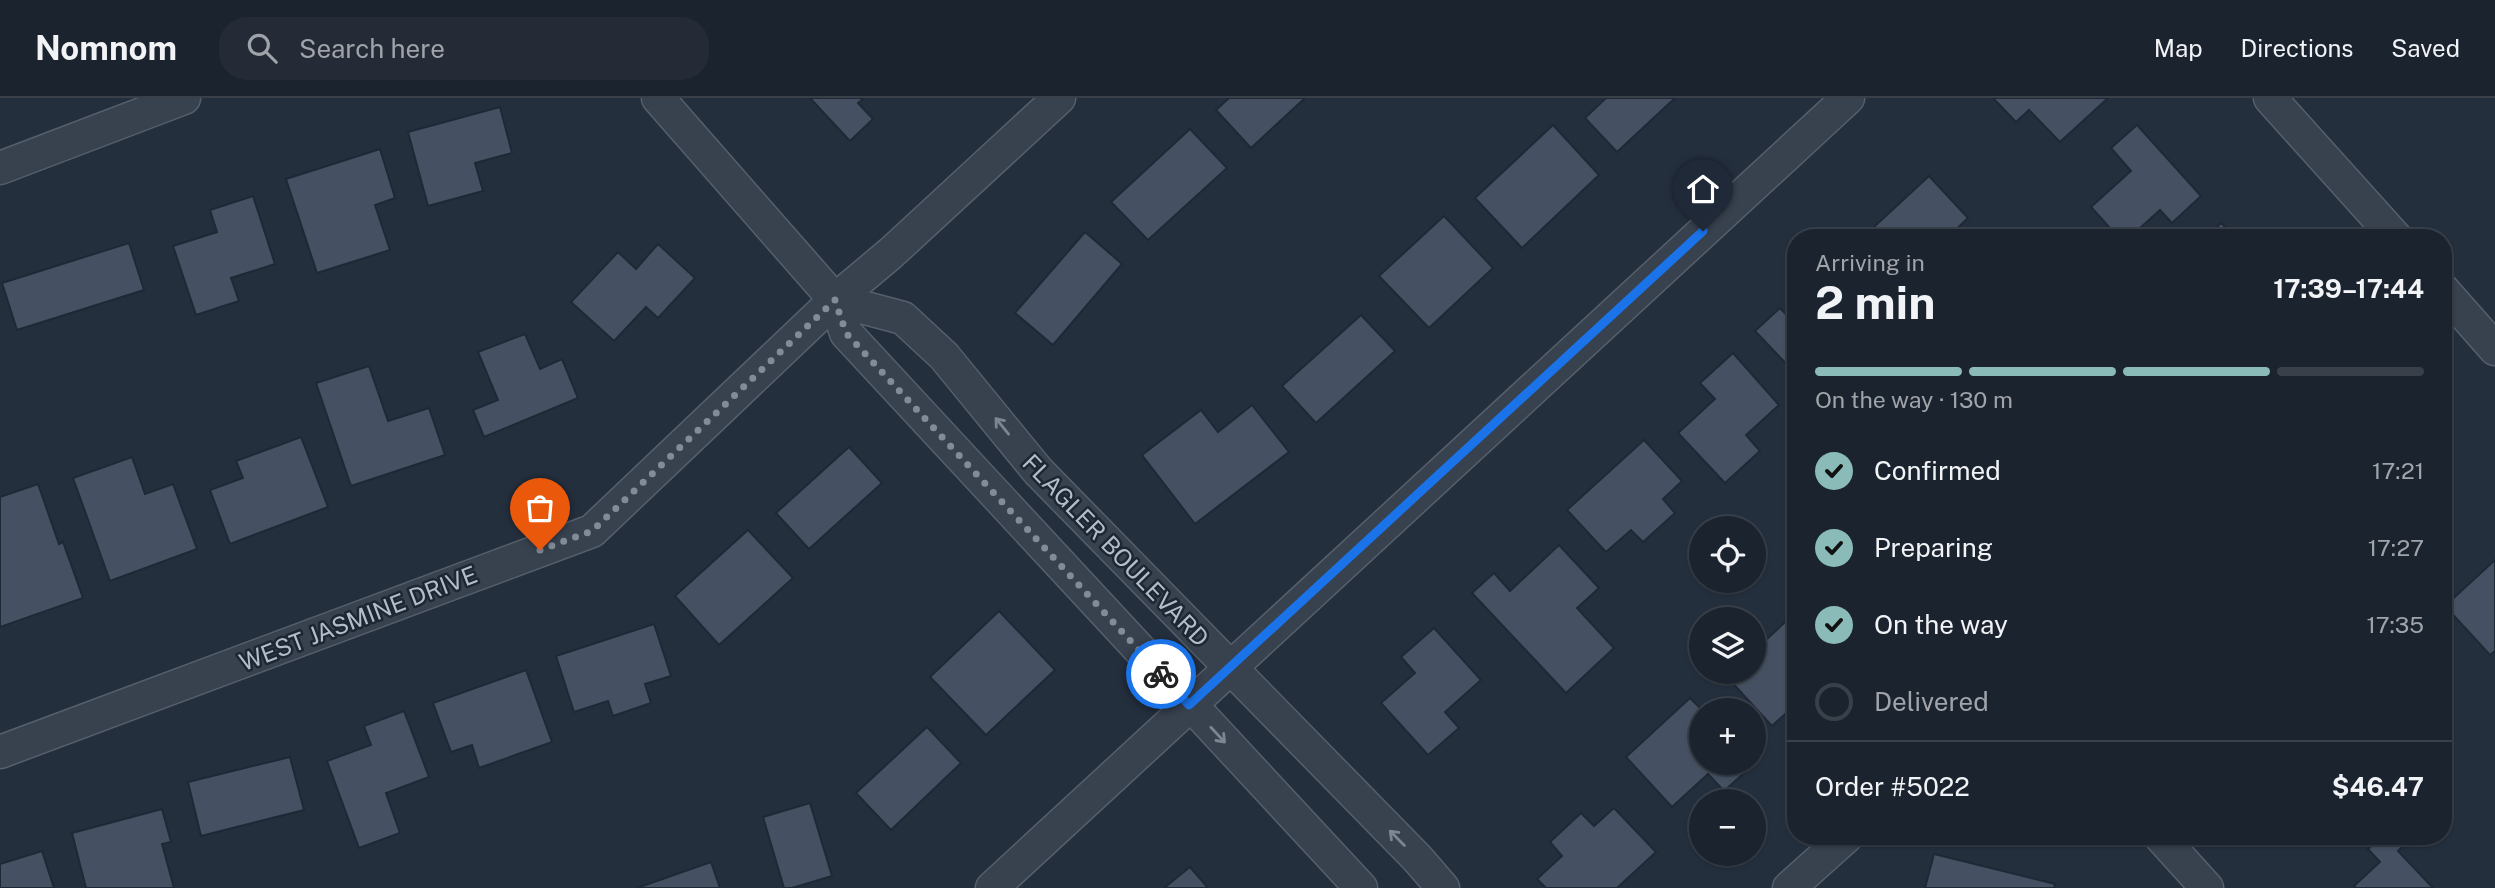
<!DOCTYPE html>
<meta charset="utf-8">
<style>
body{margin:0;font-family:"Public Sans",sans-serif;background:#242b36;color:#f1f3f6;height:100vh;display:flex;flex-direction:column;font-size:26px;white-space:nowrap}
*{box-sizing:border-box;margin:0}
p{font-size:23px;color:#a0a4aa}
.icon{flex:none;width:38px;height:38px;fill:none;stroke:currentColor;stroke-width:2;stroke-linecap:round;stroke-linejoin:round}
.map{position:relative;flex:1;overflow:hidden}
.details{position:absolute;left:1787px;top:131px;width:665px;height:616px;display:flex;flex-direction:column;background:#1b232e;border-radius:28px;box-shadow:0 2px 5px #0004,0 0 0 2px #39404a}
.details>*{flex:none}
.tools{position:absolute;left:1689px;top:418px;display:grid;gap:14px}
.tools a{display:grid;place-items:center;width:77px;height:77px;border-radius:50%;background:#1b232e;box-shadow:0 2px 5px #0004,0 0 0 2px #39404a;font-size:35px}
.pin{position:absolute;display:grid;place-items:center;width:60px;height:60px;color:#fff;margin:-72px -30px;border-radius:50% 50% 50% 0;rotate:-45deg;box-shadow:0 0 7px #0007}
.pin .icon{rotate:45deg}
.courier{position:absolute;display:grid;place-items:center;width:70px;height:70px;margin:-35px;border:5px solid #1a73e8;border-radius:50%;background:#fff;color:#222;box-shadow:0 2px 9px #0007}
.overview em{font-style:normal;font-weight:700}
.overview div{display:flex;flex-direction:column-reverse}
.overview{display:flex;align-items:center;justify-content:space-between;height:119px;padding:0 28px}
h1{font-size:46px;font-weight:700;line-height:52px}
.bar{display:grid;grid-template-columns:repeat(4,1fr);gap:10px 7px;align-content:center;height:84px;padding:0 28px}
.bar i{height:9px;border-radius:5px;background:#39404a}
.bar .on{background:#8bbbb9}
.bar p{grid-column:span 4}
.line{display:flex;align-items:center;gap:18px;padding:0 28px;border-top:2px solid #39404a}
.line div{flex:1}
ol{padding:0 28px;list-style:none}
li{display:flex;align-items:center;gap:21px;height:77px}
li p{margin-inline-start:auto}
li .icon{padding:7px;border-radius:50%;background:#8bbbb9;color:#111;stroke-width:4}
li:last-child{color:#a0a4aa}
li i{width:38px;height:38px;border:4px solid #39404a;border-radius:50%}
header{display:flex;align-items:center;gap:42px;box-sizing:border-box;height:98px;padding:0 35px;background:#1b232e;border-bottom:2px solid #39404a}
header strong{font-size:33px}
nav{display:flex;gap:38px;margin-inline-start:auto;font-size:24px}
.search{width:490px;height:63px;background:#242b36;display:flex;align-items:center;gap:18px;box-sizing:border-box;padding:0 24px;border-radius:28px;color:#a0a4aa;font-size:26px}
.map>svg:first-child{display:block}
</style>
<header>
<strong>Nomnom</strong>
<div class="search"><svg class="icon" aria-label="search" viewBox="0 0 24 24"><circle cx="10" cy="10" r="6"/><path d="M15 15l6 6"/></svg>Search here</div>
<nav><a>Map</a><a>Directions</a><a>Saved</a></nav>
</header>
<div class="map">
<svg width="2495" height="790" viewBox="0 0 2495 790">
<rect width="100%" height="100%" fill="#242f3e"/>
<!-- building -->
<g fill="#455162" stroke="#1f2835" stroke-width="2">
<polygon points="810,0 864,0 858,5 873,21 850,43"/>
<polygon points="1229,0 1305,0 1251,50 1216,12"/>
<polygon points="1606,0 1675,0 1617,54 1585,20"/>
<polygon points="1993,0 2108,0 2060,44 2029,12 2016,24"/>
<polygon points="500,9 512,55 475,65 483,93 428,108 408,34"/>
<polygon points="1553,27 1599,77 1522,150 1475,100"/>
<polygon points="2137,27 2201,98 2172,125 2160,112 2129,140 2119,140 2091,109 2131,73 2111,50"/>
<polygon points="1190,31 1227,70 1148,142 1111,104"/>
<polygon points="380,51 395,100 375,107 390,152 317,175 286,81"/>
<polygon points="1929,78 1968,120 1949,138 1950,140 1862,140"/>
<polygon points="253,98 275,166 231,180 239,203 196,217 173,148 217,134 210,112"/>
<polygon points="1444,118 1493,170 1429,230 1379,178"/>
<polygon points="2221,125 2237,140 2206,140"/>
<polygon points="1085,134 1122,166 1053,247 1015,215"/>
<polygon points="129,145 144,192 17,232 2,185"/>
<polygon points="658,146 695,180 658,220 646,209 614,243 571,204 618,154 636,171"/>
<polygon points="1780,210 1796,227 1796,276 1755,233"/>
<polygon points="1361,217 1395,253 1316,325 1282,288"/>
<polygon points="525,236 540,271 562,261 578,300 484,339 473,312 498,302 478,254"/>
<polygon points="1733,255 1779,307 1746,337 1760,353 1725,385 1678,335 1715,301 1700,285"/>
<polygon points="369,268 388,323 429,310 445,357 351,388 316,285"/>
<polygon points="1252,307 1289,354 1195,426 1142,357 1201,312 1218,334"/>
<polygon points="301,339 328,409 230,446 210,392 243,380 236,363"/>
<polygon points="1644,342 1682,383 1663,401 1675,415 1643,444 1631,432 1606,454 1567,412"/>
<polygon points="849,349 882,385 809,451 776,415"/>
<polygon points="132,359 145,396 173,386 197,451 110,483 73,380"/>
<polygon points="38,386 59,446 63,444 83,500 0,529 0,399"/>
<polygon points="748,432 793,480 719,547 675,498"/>
<polygon points="1559,447 1599,490 1577,510 1614,550 1566,595 1472,495 1494,475 1510,493"/>
<polygon points="2495,462 2495,553 2490,557 2445,508"/>
<polygon points="999,513 1055,572 986,637 930,579"/>
<polygon points="1796,514 1796,606 1772,628 1726,578 1730,574 1754,574 1754,553"/>
<polygon points="654,526 671,578 645,586 651,605 613,618 608,603 574,614 556,558"/>
<polygon points="1434,530 1481,582 1445,614 1459,630 1428,657 1381,605 1415,575 1401,559"/>
<polygon points="526,572 552,644 479,670 472,647 451,654 433,605"/>
<polygon points="1690,600 1702,612 1701,665 1751,665 1753,667 1724,693 1708,676 1672,709 1626,659"/>
<polygon points="404,613 429,679 386,695 400,735 359,750 327,663 371,647 364,628"/>
<polygon points="927,629 961,665 891,732 856,695"/>
<polygon points="290,659 304,712 201,738 188,684"/>
<polygon points="810,705 832,778 792,790 784,790 763,719"/>
<polygon points="1614,710 1656,754 1617,790 1546,790 1537,781 1562,758 1550,744 1581,715 1594,728"/>
<polygon points="162,711 171,744 162,746 174,790 86,790 72,735"/>
<polygon points="2381,738 2413,738 2398,753 2433,790 2356,790 2354,788 2380,764 2368,751"/>
<polygon points="42,753 54,790 0,790 0,766"/>
<polygon points="1934,756 2055,786 2054,790 1925,790"/>
<polygon points="711,764 720,790 637,790"/>
<polygon points="1190,769 1208,790 1164,790"/>
</g>
<g fill="none" stroke-linecap="round" stroke-linejoin="round">
<!-- minor casing -->
<g stroke="#565f6c" stroke-width="35">
<g id="minor">
<polyline points="658,0 835,202 846,235 1361,790"/>
<polyline points="2270,0 2396,140"/>
<polyline points="0,70 184,0"/>
<polyline points="2443,192 2495,251"/>
<polyline points="835,202 903,220 944,258 1038,373 1417,760 1443,790"/>
<polyline points="0,654 592,433 835,202 891,155 1059,0"/>
<polyline points="2160,738 2207,790"/>
<polyline points="992,790 1848,0"/>
<polyline points="1789,790 1847,738"/>
</g>
</g>
<!-- minor -->
<use href="#minor" stroke="#38414e" stroke-width="32"/>
</g>
<!-- one-way arrows -->
<defs><path id="oneway-shaft" d="M-6 0H5M1.5-3L5.5 0L1.5 3" fill="none" stroke-width="1.6" stroke-linecap="round" stroke-linejoin="round" transform="scale(1.75)"/></defs>
<g stroke="#7c8592">
<use href="#oneway-shaft" transform="translate(1002 328) rotate(-129)"/>
<use href="#oneway-shaft" transform="translate(1218 637) rotate(47)"/>
<use href="#oneway-shaft" transform="translate(1397 740) rotate(-135)"/>
</g>
<g fill="none" stroke-linecap="round" stroke-linejoin="round">
<!-- done -->
<polyline stroke="#828b98" stroke-width="7" stroke-dasharray="0 12.6" points="540,452 592,433 835,202 846,235 1161,576"/>
<!-- route -->
<polyline stroke="#1a73e8" stroke-width="9" points="1161,576 1189,607 1703,133"/>
</g>
<g text-anchor="middle" dominant-baseline="central" stroke-width="5" stroke-linejoin="round" paint-order="stroke">
<!-- street labels -->
<g font-size="24" fill="#b4bcc9" stroke="#1d2633">
<text transform="translate(1116 452) rotate(46)">FLAGLER BOULEVARD</text>
<text transform="translate(358 520) rotate(-21)">WEST JASMINE DRIVE</text>
</g>
</g>
</svg>
<div class="tools">
<a><svg class="icon" aria-label="locate" viewBox="0 0 24 24"><circle cx="12" cy="12" r="6"/><path d="M12 2v4M12 18v4M2 12h4M18 12h4"/></svg></a>
<a><svg class="icon" aria-label="layers" viewBox="0 0 24 24"><path d="M12 4l9 5-9 5-9-5zM3 14l9 5 9-5"/></svg></a>
<a>+</a>
<a>−</a>
</div>
<div class="pin" style="left:540px;top:452px;background:#ea580c"><svg class="icon" aria-label="bag" viewBox="0 0 24 24"><path d="M5 8h14l-1 12H6zM9 8a3 3 0 0 1 6 0"/></svg></div>
<div class="pin" style="left:1703px;top:133px;background:#1f2937"><svg class="icon" aria-label="home" viewBox="0 0 24 24"><path d="M3 11l9-7 9 7M6 9v11h12V9"/></svg></div>
<div class="courier" style="left:1161px;top:576px"><svg class="icon" aria-label="bike" viewBox="0 0 24 24"><circle cx="6" cy="16" r="4"/><circle cx="18" cy="16" r="4"/><path d="M6 16l4-8h5l3 8M10 8l3 8H6M13 5h3"/></svg></div>
<section class="details">
<div class="overview"><div><h1>2 min</h1><p>Arriving in</p></div><em>17:39–17:44</em></div>
<div class="bar"><i class="on"></i><i class="on"></i><i class="on"></i><i></i><p>On the way · 130 m</p></div>
<ol>
<li><svg class="icon" aria-label="check" viewBox="0 0 24 24"><path d="M5 12l5 5 9-10"/></svg>Confirmed<p>17:21</p></li>
<li><svg class="icon" aria-label="check" viewBox="0 0 24 24"><path d="M5 12l5 5 9-10"/></svg>Preparing<p>17:27</p></li>
<li><svg class="icon" aria-label="check" viewBox="0 0 24 24"><path d="M5 12l5 5 9-10"/></svg>On the way<p>17:35</p></li>
<li><i></i>Delivered</li>
</ol>
<div class="line" style="height:91px"><div>Order #5022</div><b>$46.47</b></div>
</section>
</div>
